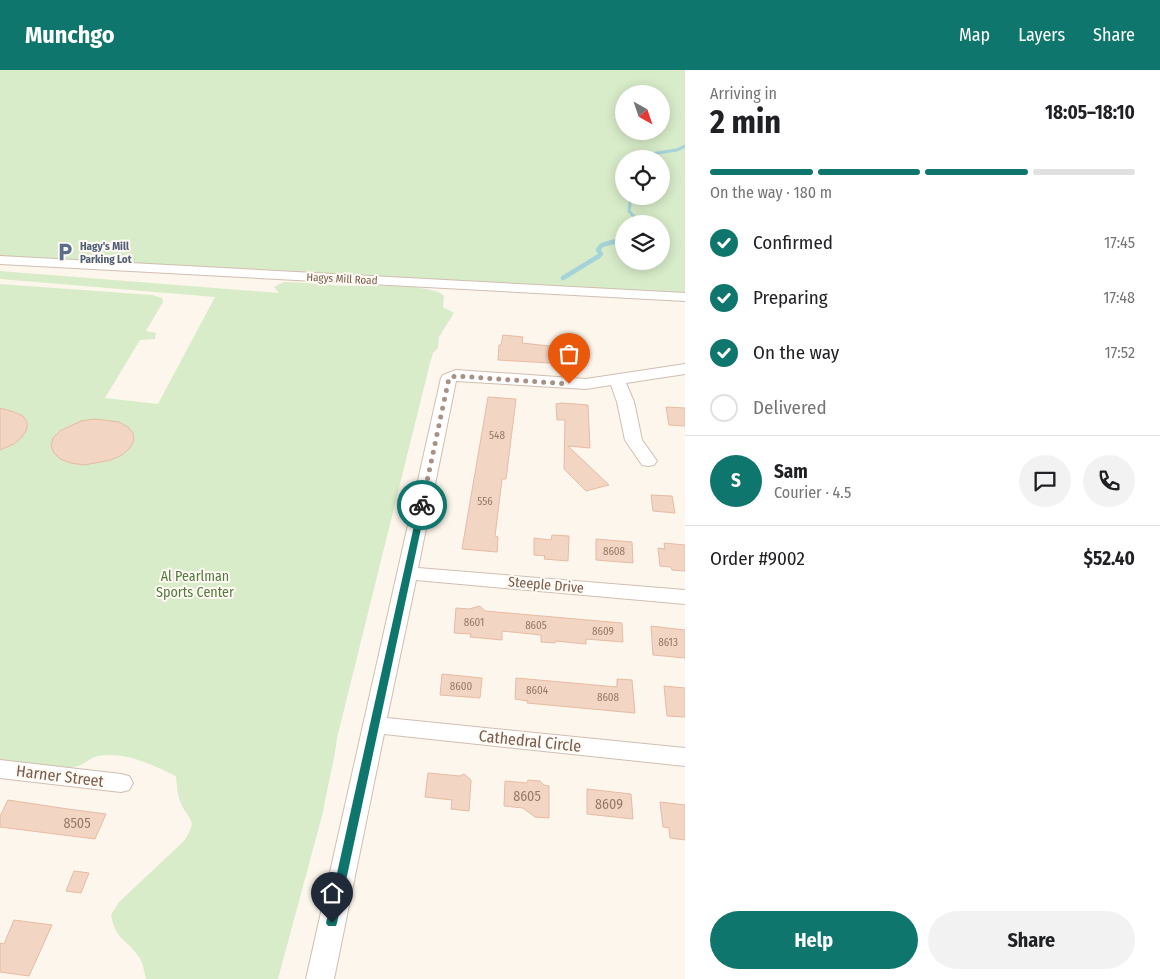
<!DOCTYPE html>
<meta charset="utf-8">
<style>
body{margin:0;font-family:"Fira Sans Condensed",sans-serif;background:#f2f2f2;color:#202124;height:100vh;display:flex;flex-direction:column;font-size:19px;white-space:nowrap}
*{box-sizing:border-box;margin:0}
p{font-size:16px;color:#757577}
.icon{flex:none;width:28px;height:28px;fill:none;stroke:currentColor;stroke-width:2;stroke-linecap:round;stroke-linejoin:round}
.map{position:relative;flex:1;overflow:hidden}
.drawer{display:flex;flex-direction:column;background:#fff;width:475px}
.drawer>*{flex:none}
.needle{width:32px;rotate:140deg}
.fabs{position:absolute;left:615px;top:15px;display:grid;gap:10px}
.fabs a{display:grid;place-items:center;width:55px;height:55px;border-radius:50%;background:#fff;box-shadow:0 2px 12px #0003;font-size:25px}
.pin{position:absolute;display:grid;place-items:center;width:42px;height:42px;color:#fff;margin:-51px -21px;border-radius:50% 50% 50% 0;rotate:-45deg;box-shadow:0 0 5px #0007}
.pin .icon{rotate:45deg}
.courier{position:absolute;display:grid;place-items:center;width:50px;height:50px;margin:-25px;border:4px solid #0f766e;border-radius:50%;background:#fff;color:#222;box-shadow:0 1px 6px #0007}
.summary em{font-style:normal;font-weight:700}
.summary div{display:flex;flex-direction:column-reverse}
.summary{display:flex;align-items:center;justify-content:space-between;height:85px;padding:0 25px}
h1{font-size:32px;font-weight:700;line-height:38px}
.bar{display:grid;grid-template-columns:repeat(4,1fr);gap:8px 5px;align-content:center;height:60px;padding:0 25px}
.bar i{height:6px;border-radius:4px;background:#e0e0e0}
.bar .on{background:#0f766e}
.bar p{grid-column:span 4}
.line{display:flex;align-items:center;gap:12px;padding:0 25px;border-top:1px solid #e0e0e0}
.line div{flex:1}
.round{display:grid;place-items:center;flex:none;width:52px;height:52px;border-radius:26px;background:#f2f2f2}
ol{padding:0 25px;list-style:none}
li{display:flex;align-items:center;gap:15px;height:55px}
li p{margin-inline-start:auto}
li .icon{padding:5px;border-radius:50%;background:#0f766e;color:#fff;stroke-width:4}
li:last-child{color:#757577}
li i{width:28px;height:28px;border:2px solid #e0e0e0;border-radius:50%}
.action{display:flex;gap:10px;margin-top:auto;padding:10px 25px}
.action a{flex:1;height:58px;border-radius:30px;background:#0f766e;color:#fff;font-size:20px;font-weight:700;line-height:58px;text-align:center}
.action a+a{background:#f2f2f2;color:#202124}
header{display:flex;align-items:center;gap:30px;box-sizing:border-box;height:70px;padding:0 25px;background:#0f766e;color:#fff}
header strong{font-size:24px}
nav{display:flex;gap:28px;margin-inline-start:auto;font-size:18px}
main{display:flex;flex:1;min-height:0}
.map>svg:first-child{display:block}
</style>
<header>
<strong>Munchgo</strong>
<nav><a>Map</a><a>Layers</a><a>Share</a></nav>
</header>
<main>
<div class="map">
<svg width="685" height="909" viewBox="0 0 685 909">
<rect width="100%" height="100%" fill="#fdf6ec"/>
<!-- green -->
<g fill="#d8ecc9" fill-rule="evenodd">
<path d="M0,0H685V224L0,187ZM624,24H661V61H624ZM624,89H661V126H624ZM624,154H661V191H624Z"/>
<path d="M0,201L279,223L274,217L284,212C307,212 331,216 354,216C370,215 435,214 444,226L443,237L454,243L439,267L438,278L433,283L430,293L337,668C334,694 327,717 323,742L278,909H146C144,902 143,892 139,887C126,868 116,871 111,845L119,832L184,771C200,747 187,751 180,731C177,723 177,715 176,706C152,695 126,681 98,686C89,688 83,696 74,697C52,700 22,694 0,692V214L152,225L162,228L163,232L146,261L156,263L155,269L140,270L105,328L158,334L215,227L0,209Z"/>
</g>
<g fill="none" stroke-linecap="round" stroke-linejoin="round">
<!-- stream-far1 -->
<g stroke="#a5d3da" stroke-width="3">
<polyline points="641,89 644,85 677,80 685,76"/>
<polyline points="631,126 629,141 636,149"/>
</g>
<!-- stream -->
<g stroke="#a5d3da" stroke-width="4.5">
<polyline points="635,148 637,151 636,154"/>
<polyline points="563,208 599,186 601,184 598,180 602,175 624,169"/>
</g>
</g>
<!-- building -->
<g fill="#f3d5c3" stroke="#e6bba3">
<polygon points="503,265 523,267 522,273 568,278 567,294 498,290 499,275 501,275"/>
<polygon points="488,327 516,329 506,409 502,409 495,466 498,467 497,482 462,479"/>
<polygon points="562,333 588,335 590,378 568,376 609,415 586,421 564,399 565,350 557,350 556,334"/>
<polygon points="666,337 685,338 685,356 669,355"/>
<polygon points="0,338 14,342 23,346 27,352 27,359 22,367 14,374 0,380"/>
<polygon points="95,349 119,352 128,357 133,363 134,370 130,378 122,385 111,390 84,395 71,393 60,389 54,383 51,376 53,368 60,361 81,351"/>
<polygon points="651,425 672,426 675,443 653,441"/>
<polygon points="552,465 569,466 568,491 544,489 545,486 534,485 534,468 551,470"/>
<polygon points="596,469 632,472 633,493 596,490"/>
<polygon points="664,473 685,475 685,501 672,500 671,497 660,496 658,478 665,479"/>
<polygon points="480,536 485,541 622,553 623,572 586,569 586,574 555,571 555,573 541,572 541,565 502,561 502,570 470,567 471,564 454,563 456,538 469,539"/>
<polygon points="651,556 685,560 685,588 653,585"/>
<polygon points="442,604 482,608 480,628 440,625"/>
<polygon points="516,608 617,617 617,609 632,610 635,643 527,633 528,631 515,629"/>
<polygon points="664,616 685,618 685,647 667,646"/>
<polygon points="428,703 460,706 464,704 471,710 469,741 451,739 452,730 425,727"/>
<polygon points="528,710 540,711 544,715 549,716 549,748 535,747 523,738 504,736 505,711 527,713"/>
<polygon points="587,719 631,724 633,749 587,744"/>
<polygon points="8,730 68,739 106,744 95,769 0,757 0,746"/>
<polygon points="660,732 685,735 685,770 670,768 669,758 663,757"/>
<polygon points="74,801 89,803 81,823 66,821"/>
<polygon points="14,850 52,855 29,906 0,902 0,873 4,874"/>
</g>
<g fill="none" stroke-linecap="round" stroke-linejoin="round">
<!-- minor casing -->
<g stroke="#d1beb0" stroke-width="2">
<g id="minor">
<polygon points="0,186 685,223 685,231 0,194"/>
<polygon points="685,294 685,304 626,313 634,332 642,370 657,391 654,395 648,396 642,395 625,370 617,332 611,315 586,319 456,311 418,498 685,520 685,534 416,510 387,648 685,678 685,696 384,664 334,909 306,909 441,308 443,305 456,300 586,309"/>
<polygon points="0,690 121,704 129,706 133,713 129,720 121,722 0,708"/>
</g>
</g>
<!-- minor -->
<use href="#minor" fill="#fff" fill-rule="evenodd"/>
</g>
<!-- route -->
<polygon fill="#0f766e" points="419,433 426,435 337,853 336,856 328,856 326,853"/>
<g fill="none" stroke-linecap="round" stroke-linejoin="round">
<!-- done -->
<polyline stroke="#a89285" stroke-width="5" stroke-dasharray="0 9" points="422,435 449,308 456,306 569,314"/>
</g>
<!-- icons -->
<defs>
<g id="parking-bare" transform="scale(1.5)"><path d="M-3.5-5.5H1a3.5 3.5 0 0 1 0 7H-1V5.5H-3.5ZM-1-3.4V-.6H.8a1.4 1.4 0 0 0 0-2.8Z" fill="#5c6f8a" stroke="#fffaf3" stroke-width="2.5" paint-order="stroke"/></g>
</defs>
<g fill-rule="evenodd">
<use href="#parking-bare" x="65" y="182"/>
</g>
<g text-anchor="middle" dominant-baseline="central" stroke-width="4" stroke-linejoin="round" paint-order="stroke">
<!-- far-service labels -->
<g font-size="11" font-weight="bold" fill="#4e5e75" stroke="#fffaf3" text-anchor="start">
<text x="80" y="176">Hagy's Mill<tspan x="80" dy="13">Parking Lot</tspan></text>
</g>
<!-- far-street labels -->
<g font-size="11" fill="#7a5c4d" stroke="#fffaf3">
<text transform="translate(342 209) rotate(3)">Hagys Mill Road</text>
</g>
<!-- number labels -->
<g font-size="11" fill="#987a6a">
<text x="497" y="365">548</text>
<text x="485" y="431">556</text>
<text x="614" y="481">8608</text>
<text x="474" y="552">8601</text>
<text x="536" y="555">8605</text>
<text x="603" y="561">8609</text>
<text x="668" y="572">8613</text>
<text x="461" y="616">8600</text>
<text x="537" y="620">8604</text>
<text x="608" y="627">8608</text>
</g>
<!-- park labels -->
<g font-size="14" fill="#537a41" stroke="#fffaf3">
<text x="195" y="506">Al Pearlman<tspan x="195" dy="16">Sports Center</tspan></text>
</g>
<!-- street labels -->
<g font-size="14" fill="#7a5c4d" stroke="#fffaf3">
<text transform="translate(546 515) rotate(5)">Steeple Drive</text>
</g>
<!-- near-number labels -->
<g font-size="14" fill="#987a6a">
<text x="527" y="726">8605</text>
<text x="609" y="734">8609</text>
<text x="77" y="753">8505</text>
</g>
<!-- near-street labels -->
<g font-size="16" fill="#7a5c4d" stroke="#fffaf3">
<text transform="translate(530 671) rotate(6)">Cathedral Circle</text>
<text transform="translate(60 706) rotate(7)">Harner Street</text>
</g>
</g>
</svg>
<div class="fabs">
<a><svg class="needle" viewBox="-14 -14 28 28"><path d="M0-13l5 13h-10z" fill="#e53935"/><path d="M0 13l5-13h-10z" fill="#757577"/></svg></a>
<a><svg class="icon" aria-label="locate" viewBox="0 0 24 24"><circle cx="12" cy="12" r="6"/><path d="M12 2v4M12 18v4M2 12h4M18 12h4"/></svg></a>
<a><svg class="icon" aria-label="layers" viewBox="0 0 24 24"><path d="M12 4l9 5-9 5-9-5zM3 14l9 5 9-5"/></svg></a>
</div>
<div class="pin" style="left:569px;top:314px;background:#ea580c"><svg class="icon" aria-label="bag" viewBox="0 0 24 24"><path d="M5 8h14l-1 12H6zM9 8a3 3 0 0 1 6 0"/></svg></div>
<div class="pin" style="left:332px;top:853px;background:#1f2937"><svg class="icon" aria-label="home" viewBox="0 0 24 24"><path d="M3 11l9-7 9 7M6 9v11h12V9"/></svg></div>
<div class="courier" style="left:422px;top:435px"><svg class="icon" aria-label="bike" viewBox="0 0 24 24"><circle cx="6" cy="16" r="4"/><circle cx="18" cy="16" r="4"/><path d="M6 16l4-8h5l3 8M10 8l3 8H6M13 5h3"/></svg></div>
</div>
<section class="drawer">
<div class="summary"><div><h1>2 min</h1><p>Arriving in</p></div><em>18:05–18:10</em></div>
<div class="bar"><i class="on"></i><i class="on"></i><i class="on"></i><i></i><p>On the way · 180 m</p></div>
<ol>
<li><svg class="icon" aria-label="check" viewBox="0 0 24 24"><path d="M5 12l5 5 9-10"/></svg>Confirmed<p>17:45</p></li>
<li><svg class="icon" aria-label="check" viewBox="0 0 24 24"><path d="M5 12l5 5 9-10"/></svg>Preparing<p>17:48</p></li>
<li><svg class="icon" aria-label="check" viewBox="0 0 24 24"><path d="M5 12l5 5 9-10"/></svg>On the way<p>17:52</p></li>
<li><i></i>Delivered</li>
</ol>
<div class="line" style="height:90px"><b class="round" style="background:#0f766e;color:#fff">S</b><div><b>Sam</b><p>Courier · 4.5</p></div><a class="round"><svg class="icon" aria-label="chat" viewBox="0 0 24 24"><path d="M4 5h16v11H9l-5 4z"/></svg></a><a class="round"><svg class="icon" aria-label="phone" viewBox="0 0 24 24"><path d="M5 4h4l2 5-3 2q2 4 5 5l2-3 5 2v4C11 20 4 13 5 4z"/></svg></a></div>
<div class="line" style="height:65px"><div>Order #9002</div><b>$52.40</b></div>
<div class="action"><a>Help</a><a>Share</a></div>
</section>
</main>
